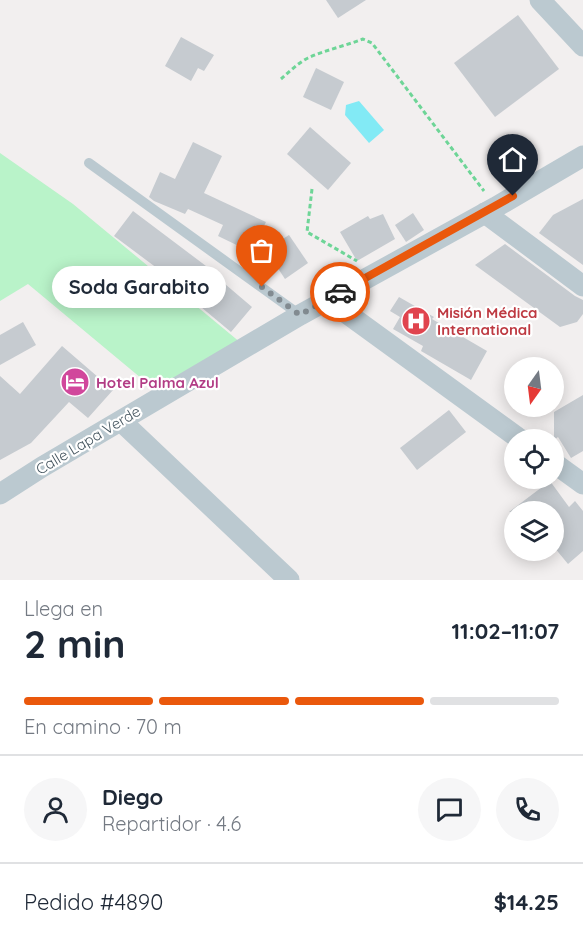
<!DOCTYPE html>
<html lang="es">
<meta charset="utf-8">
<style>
body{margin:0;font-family:Quicksand,sans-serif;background:#f6f6f7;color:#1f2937;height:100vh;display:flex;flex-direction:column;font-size:22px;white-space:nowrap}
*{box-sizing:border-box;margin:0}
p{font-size:20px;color:#747a83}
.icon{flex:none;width:33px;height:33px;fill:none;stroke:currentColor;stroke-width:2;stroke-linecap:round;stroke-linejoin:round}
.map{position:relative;height:580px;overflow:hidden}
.drawer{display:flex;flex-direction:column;background:#fff;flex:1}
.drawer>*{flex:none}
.needle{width:39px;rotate:194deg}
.tools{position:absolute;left:504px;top:357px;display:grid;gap:12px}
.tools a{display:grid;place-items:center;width:60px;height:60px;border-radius:50%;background:#fff;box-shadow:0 3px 15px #0003;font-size:30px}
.pin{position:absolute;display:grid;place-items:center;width:51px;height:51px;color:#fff;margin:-62px -26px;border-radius:50% 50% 50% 0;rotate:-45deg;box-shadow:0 0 6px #0007}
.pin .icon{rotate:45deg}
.courier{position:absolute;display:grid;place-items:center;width:60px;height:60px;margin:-30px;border:4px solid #ea580c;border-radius:50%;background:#fff;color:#222;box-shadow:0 2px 8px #0007}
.bubble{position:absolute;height:42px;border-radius:21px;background:#fff;box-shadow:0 3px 15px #0003;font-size:20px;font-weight:700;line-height:42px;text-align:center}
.summary em{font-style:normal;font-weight:700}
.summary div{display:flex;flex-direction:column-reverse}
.summary{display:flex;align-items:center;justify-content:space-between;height:102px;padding:0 24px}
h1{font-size:39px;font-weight:700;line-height:45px}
.bar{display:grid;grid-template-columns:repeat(4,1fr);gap:9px 6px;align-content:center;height:72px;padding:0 24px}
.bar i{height:8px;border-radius:4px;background:#e0e1e3}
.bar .selected{background:#ea580c}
.bar p{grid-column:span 4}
.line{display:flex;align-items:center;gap:15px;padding:0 24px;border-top:2px solid #e0e1e3}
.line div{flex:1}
.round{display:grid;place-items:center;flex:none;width:63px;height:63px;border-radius:32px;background:#f6f6f7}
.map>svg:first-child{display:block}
</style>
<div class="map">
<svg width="583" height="580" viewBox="0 0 583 580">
<rect width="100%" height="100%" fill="#f2efef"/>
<!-- green -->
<polygon fill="#b9f3c9" points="0,153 73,204 241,343 159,393 28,284 0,301"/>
<!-- water -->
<polygon fill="#82eaf5" points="359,101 384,130 369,143 345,115 346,105"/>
<!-- building -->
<g fill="#c6cbd0">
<polygon points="326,0 366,0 338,18"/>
<polygon points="518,15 559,69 495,117 454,63"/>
<polygon points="181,37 214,55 204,71 198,68 191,81 165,66"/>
<polygon points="316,68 344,82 331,110 303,97"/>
<polygon points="310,127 351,163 328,190 287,154"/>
<polygon points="193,142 222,156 204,193 266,222 251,252 218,236 223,225 188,209 185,214 154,201 149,197 160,172 175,179"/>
<polygon points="583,199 583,265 539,233 553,215"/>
<polygon points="133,211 206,266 205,267 252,307 231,332 195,302 197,298 114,236"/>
<polygon points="413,213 424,230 406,242 395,225"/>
<polygon points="383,214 395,239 357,261 340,232 368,216 370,219"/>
<polygon points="289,235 308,263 285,279 266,250"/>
<polygon points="505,244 575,296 583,300 583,314 577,322 560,327 475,265"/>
<polygon points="399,297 434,317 432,319 487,351 471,380 421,351 423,346 393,329 400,317 390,311"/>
<polygon points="23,322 36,345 0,365 0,335"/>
<polygon points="62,346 113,390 88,418 69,402 31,443 0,460 0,376 20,394"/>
<polygon points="583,395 583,451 571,458 558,437 554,440 554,412"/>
<polygon points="449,410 466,432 417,470 400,448"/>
<polygon points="550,481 569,507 575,501 583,511 583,551 568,564 554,547 554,512 509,512"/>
</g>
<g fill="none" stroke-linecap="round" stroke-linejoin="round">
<!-- path -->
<g stroke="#6ed597" stroke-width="3" stroke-dasharray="4.5 3" stroke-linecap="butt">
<path d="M281,79C289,72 298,63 308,58C325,50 345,46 363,39L372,43L484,191"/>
<polyline points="312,189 307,232 357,261"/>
</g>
<!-- service -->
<polyline stroke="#bbc9d0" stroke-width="10" points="89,163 300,315"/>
<!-- minor -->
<g stroke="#bbc9d0" stroke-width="21">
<polyline points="540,0 583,46"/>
<polyline points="485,213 583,286"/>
<polyline points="327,299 521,440"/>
<polyline points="121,421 289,580"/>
<polyline points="554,463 583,484"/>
<polyline points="0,494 42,467 300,315 496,207 583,156"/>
</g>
</g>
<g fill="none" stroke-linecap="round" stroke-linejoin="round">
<!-- done -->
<polyline stroke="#828b91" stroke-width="6" stroke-dasharray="0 10.8" points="262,287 300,315 340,292"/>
<!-- route -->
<polyline stroke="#ea580c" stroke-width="8" points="340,292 513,196"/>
</g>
<!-- icons -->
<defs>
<g id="hospital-disc" transform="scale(1.5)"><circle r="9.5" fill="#e0444e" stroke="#fff"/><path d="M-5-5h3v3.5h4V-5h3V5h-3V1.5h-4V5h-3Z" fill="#fff"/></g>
<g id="hotel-disc" transform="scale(1.5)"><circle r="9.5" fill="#d1479c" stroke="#fff"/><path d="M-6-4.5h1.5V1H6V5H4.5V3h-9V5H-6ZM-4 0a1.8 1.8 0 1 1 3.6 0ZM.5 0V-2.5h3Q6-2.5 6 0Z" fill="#fff"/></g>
</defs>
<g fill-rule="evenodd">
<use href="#hospital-disc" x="416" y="321"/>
<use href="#hotel-disc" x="75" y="382"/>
</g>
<g text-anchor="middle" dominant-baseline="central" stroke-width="4.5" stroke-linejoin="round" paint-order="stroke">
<!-- health labels -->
<g font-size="15" font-weight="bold" fill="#be3a42" stroke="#fff" text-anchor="start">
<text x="437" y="312">Misión Médica<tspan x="437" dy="17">International</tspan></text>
</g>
<!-- hotel labels -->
<g font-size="15" font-weight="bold" fill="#b23c85" stroke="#fff" text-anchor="start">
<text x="96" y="382">Hotel Palma Azul</text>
</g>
<!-- street labels -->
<g font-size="15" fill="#45555f" stroke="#fff">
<text transform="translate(88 440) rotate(-31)">Calle Lapa Verde</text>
</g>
</g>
</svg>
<div class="tools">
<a><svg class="needle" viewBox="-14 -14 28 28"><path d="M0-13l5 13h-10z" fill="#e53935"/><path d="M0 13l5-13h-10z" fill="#747a83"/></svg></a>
<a><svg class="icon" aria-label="locate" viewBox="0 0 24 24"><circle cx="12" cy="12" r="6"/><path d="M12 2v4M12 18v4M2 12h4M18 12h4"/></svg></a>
<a><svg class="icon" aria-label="layers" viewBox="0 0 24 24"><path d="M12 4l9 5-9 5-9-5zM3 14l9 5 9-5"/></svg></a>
</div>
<div class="pin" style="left:262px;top:287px;background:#ea580c"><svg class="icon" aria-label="bag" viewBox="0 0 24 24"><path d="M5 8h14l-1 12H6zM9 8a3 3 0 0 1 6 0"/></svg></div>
<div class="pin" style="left:513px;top:196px;background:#1f2937"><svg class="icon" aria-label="home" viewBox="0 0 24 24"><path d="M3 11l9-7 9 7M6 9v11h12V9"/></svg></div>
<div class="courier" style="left:340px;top:292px"><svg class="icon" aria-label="car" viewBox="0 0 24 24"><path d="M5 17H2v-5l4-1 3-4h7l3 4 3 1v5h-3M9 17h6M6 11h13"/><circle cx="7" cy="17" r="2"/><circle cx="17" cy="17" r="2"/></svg></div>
<div class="bubble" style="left:52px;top:266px;width:174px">Soda Garabito</div>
</div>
<section class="drawer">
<div class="summary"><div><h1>2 min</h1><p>Llega en</p></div><em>11:02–11:07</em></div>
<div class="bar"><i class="selected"></i><i class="selected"></i><i class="selected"></i><i></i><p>En camino · 70 m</p></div>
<div class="line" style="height:108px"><a class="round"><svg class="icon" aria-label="person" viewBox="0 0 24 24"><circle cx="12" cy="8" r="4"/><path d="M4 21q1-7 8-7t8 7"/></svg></a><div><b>Diego</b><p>Repartidor · 4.6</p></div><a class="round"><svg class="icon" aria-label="chat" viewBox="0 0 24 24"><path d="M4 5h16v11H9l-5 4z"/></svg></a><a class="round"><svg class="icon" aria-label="phone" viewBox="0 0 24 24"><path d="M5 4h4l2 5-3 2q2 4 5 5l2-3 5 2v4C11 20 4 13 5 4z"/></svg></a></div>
<div class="line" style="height:78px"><div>Pedido #4890</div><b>$14.25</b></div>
</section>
